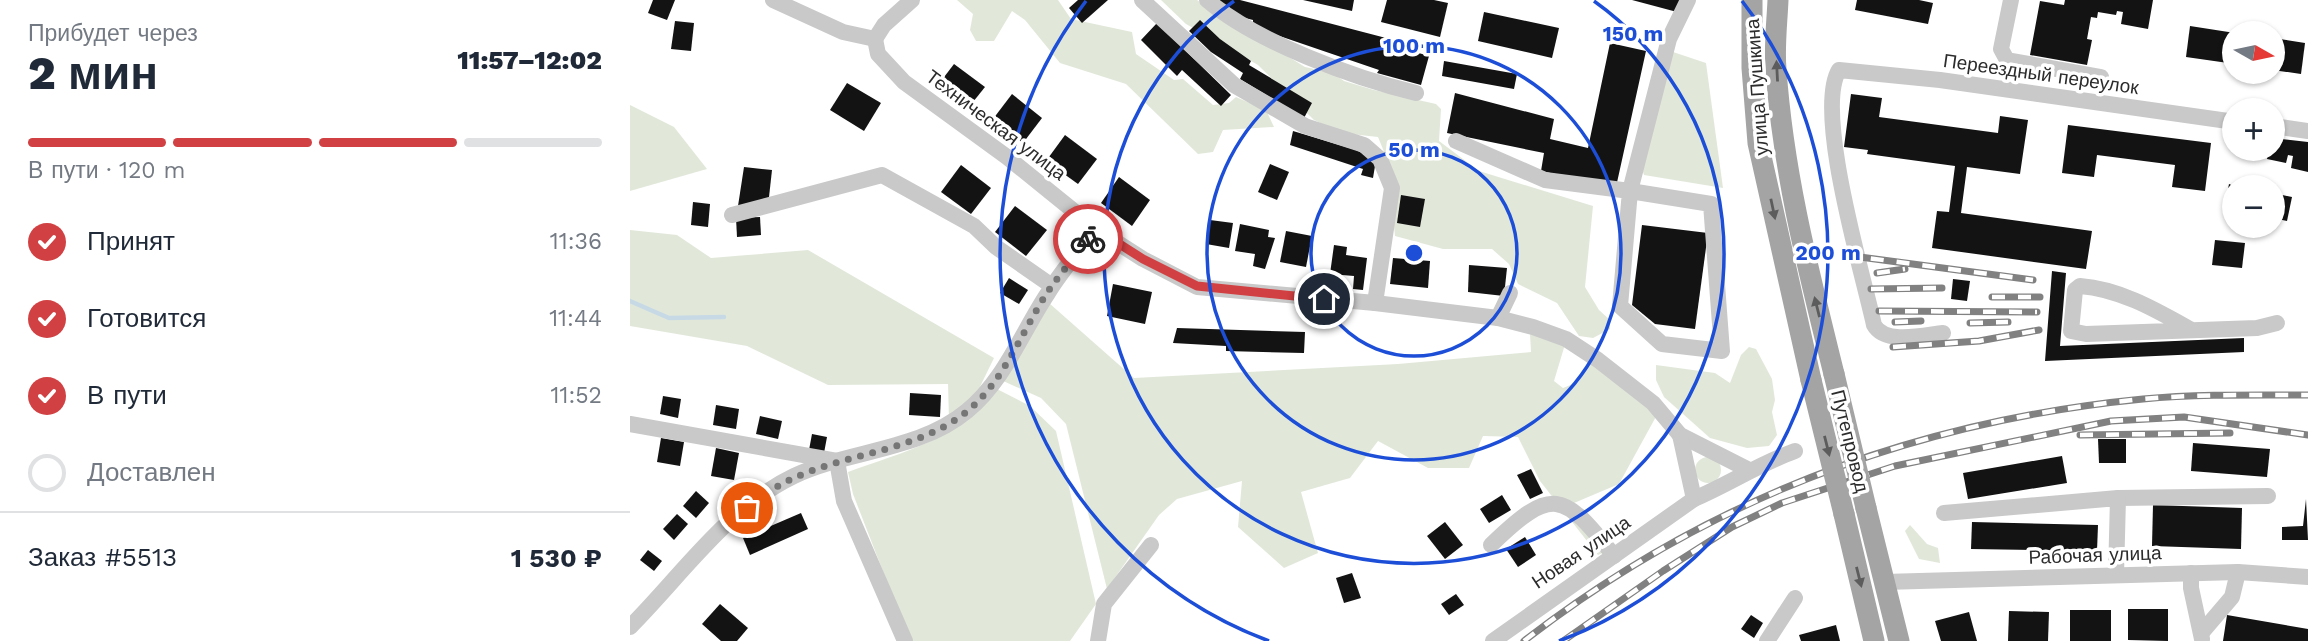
<!DOCTYPE html>
<html lang="ru">
<meta charset="utf-8">
<style>
body{margin:0;font-family:"Work Sans",sans-serif;background:#f6f6f7;color:#1f2937;height:100vh;display:flex;flex-direction:column;font-size:26px;white-space:nowrap}
*{box-sizing:border-box;margin:0}
p{font-size:23px;color:#747a83}
.icon{flex:none;width:38px;height:38px;fill:none;stroke:currentColor;stroke-width:2;stroke-linecap:round;stroke-linejoin:round}
.map{position:relative;flex:1;overflow:hidden}
.side{display:flex;flex-direction:column;background:#fff;width:630px}
.side>*{flex:none}
.needle{width:46px;rotate:99deg}
.buttons{position:absolute;left:1592px;top:21px;display:grid;gap:14px}
.buttons a{display:grid;place-items:center;width:63px;height:63px;border-radius:50%;background:#fff;box-shadow:0 2px 5px #0004;font-size:35px}
.pin{position:absolute;display:grid;place-items:center;width:60px;height:60px;color:#fff;margin:-30px;border:4px solid #fff;border-radius:50%;box-shadow:0 2px 7px #0007}
.courier{position:absolute;display:grid;place-items:center;width:70px;height:70px;margin:-35px;border:5px solid #d14042;border-radius:50%;background:#fff;color:#222;box-shadow:0 2px 9px #0007}
.headline em{font-style:normal;font-weight:800}
.headline div{display:flex;flex-direction:column-reverse}
.headline{display:flex;align-items:center;justify-content:space-between;height:119px;padding:0 28px}
h1{font-size:46px;font-weight:800;line-height:52px}
.bar{display:grid;grid-template-columns:repeat(4,1fr);gap:10px 7px;align-content:center;height:84px;padding:0 28px}
.bar i{height:9px;border-radius:5px;background:#e0e1e3}
.bar .active{background:#d14042}
.bar p{grid-column:span 4}
.line{display:flex;align-items:center;gap:18px;padding:0 28px;border-top:2px solid #e0e1e3}
.line div{flex:1}
ol{padding:0 28px;list-style:none}
li{display:flex;align-items:center;gap:21px;height:77px}
li p{margin-inline-start:auto}
li .icon{padding:7px;border-radius:50%;background:#d14042;color:#fff;stroke-width:4}
li:last-child{color:#747a83}
li i{width:38px;height:38px;border:4px solid #e0e1e3;border-radius:50%}
main{display:flex;flex:1;min-height:0}
.map>svg:first-child{display:block}
</style>
<main>
<section class="side">
<div class="headline"><div><h1>2 мин</h1><p>Прибудет через</p></div><em>11:57–12:02</em></div>
<div class="bar"><i class="active"></i><i class="active"></i><i class="active"></i><i></i><p>В пути · 120 m</p></div>
<ol>
<li><svg class="icon" aria-label="check" viewBox="0 0 24 24"><path d="M5 12l5 5 9-10"/></svg>Принят<p>11:36</p></li>
<li><svg class="icon" aria-label="check" viewBox="0 0 24 24"><path d="M5 12l5 5 9-10"/></svg>Готовится<p>11:44</p></li>
<li><svg class="icon" aria-label="check" viewBox="0 0 24 24"><path d="M5 12l5 5 9-10"/></svg>В пути<p>11:52</p></li>
<li><i></i>Доставлен</li>
</ol>
<div class="line" style="height:91px"><div>Заказ #5513</div><b>1 530 ₽</b></div>
</section>
<div class="map">
<svg width="1678" height="641" viewBox="0 0 1678 641">
<rect width="100%" height="100%" fill="#fff"/>
<!-- green -->
<g fill="#e1e8da">
<polygon points="327,0 428,0 441,19 502,32 506,54 544,80 553,79 583,105 599,103 606,97 636,110 644,127 593,130 583,152 568,154 496,84 430,63 395,20 382,11 364,41 346,41 340,30 343,14"/>
<polygon points="531,0 567,0 675,67 703,73 714,81 744,90 806,104 811,109 809,141 849,171 963,206 955,287 969,310 980,320 980,329 963,338 949,336 927,303 888,284 879,264 862,249 813,249 765,236 757,159 748,137 712,133 684,120 628,65 556,24"/>
<polygon points="1043,52 1076,63 1093,188 1014,175 1012,169"/>
<polygon points="0,105 44,127 77,169 0,191"/>
<polygon points="0,230 47,235 81,258 178,250 364,358 344,399 319,419 318,384 198,385 117,346 0,326"/>
<polygon points="419,303 504,378 768,364 901,352 900,334 936,341 924,381 933,388 948,382 960,363 1028,413 989,484 944,503 983,548 968,555 910,481 888,437 853,436 839,468 798,468 748,441 720,478 671,492 688,553 654,568 608,527 612,481 547,499 529,515 477,589 436,424 411,398 371,380"/>
<polygon points="1119,347 1126,349 1142,379 1145,400 1142,412 1147,435 1139,446 1117,448 1080,438 1034,397 1026,380 1026,365 1085,373 1100,383 1111,355"/>
<path d="M365,388L400,406L426,431L466,604L440,641H280L223,494L218,472C272,452 332,439 365,388Z"/>
<circle cx="1078" cy="470" r="13"/>
<polygon points="1280,525 1297,544 1308,548 1310,563 1289,559 1275,531"/>
</g>
<g fill="none" stroke-linecap="round" stroke-linejoin="round">
<!-- stream -->
<polyline stroke="#c8d9e6" stroke-width="4.5" points="0,301 39,318 94,317"/>
</g>
<!-- building -->
<g fill="#131313">
<polygon points="23,0 45,0 37,20 18,13"/>
<polygon points="448,0 478,0 452,23 439,8"/>
<polygon points="588,0 610,0 756,38 754,43 799,56 791,85 747,73 749,70 623,27 623,20 607,16"/>
<polygon points="673,0 724,0 722,11"/>
<polygon points="757,0 804,0 818,3 810,37 751,22"/>
<polygon points="1002,0 1050,0 1047,12"/>
<polygon points="1227,0 1289,0 1303,3 1298,24 1225,10"/>
<polygon points="1435,0 1523,0 1518,29 1491,24 1493,12 1487,11 1486,15 1468,12 1467,18 1461,17 1457,39 1462,40 1457,65 1400,55 1410,1 1434,5"/>
<polygon points="854,12 929,28 922,58 848,41"/>
<polygon points="570,20 590,39 621,61 619,65 682,103 674,118 610,79 613,73 581,52 559,31"/>
<polygon points="45,21 64,23 61,51 41,49"/>
<polygon points="527,23 601,95 591,106 552,70 547,76 511,40"/>
<polygon points="1560,26 1605,33 1605,64 1556,57"/>
<polygon points="1643,38 1675,43 1671,74 1643,70"/>
<polygon points="980,43 1016,51 986,187 911,171 914,153 817,133 825,93 924,119 920,139 958,148"/>
<polygon points="814,61 887,74 884,89 812,76"/>
<polygon points="324,64 355,87 335,112 305,89"/>
<polygon points="217,83 251,103 234,131 200,110"/>
<polygon points="382,94 412,118 393,143 363,119"/>
<polygon points="1221,94 1252,98 1249,117 1368,133 1370,116 1398,120 1390,174 1337,167 1331,213 1462,231 1456,269 1302,248 1307,211 1319,212 1325,166 1237,154 1238,150 1214,147"/>
<polygon points="1438,125 1581,143 1575,191 1542,187 1545,165 1467,155 1464,177 1432,173"/>
<polygon points="663,131 726,150 746,160 743,178 731,175 733,169 660,145"/>
<polygon points="435,135 467,159 448,184 416,161"/>
<polygon points="1643,138 1678,142 1678,172 1661,168 1663,156 1658,155 1656,163 1637,159 1638,152 1627,150 1643,149"/>
<polygon points="640,164 659,172 647,200 628,192"/>
<polygon points="331,165 361,188 341,214 311,192"/>
<polygon points="114,167 142,170 138,206 108,206"/>
<polygon points="489,177 520,200 502,226 471,203"/>
<polygon points="1599,184 1605,186 1605,211 1594,209"/>
<polygon points="1643,193 1662,197 1657,221 1643,218"/>
<polygon points="771,195 795,199 790,227 767,223"/>
<polygon points="63,202 80,204 78,227 61,225"/>
<polygon points="385,206 417,230 396,256 365,232"/>
<polygon points="130,217 131,235 107,237 106,218"/>
<polygon points="580,220 603,223 599,248 576,244"/>
<polygon points="610,224 639,230 638,237 645,238 635,269 623,266 625,254 605,251"/>
<polygon points="1012,225 1078,233 1065,329 1025,324 1002,305"/>
<polygon points="656,231 682,236 676,267 650,262"/>
<polygon points="1585,240 1615,243 1612,268 1582,265"/>
<polygon points="704,245 717,247 716,255 737,258 733,290 723,289 724,276 700,274"/>
<polygon points="763,258 800,261 798,288 760,284"/>
<polygon points="839,265 877,268 874,296 838,292"/>
<polygon points="1422,271 1436,273 1430,346 1614,338 1614,352 1415,361"/>
<polygon points="379,278 398,290 389,304 370,293"/>
<polygon points="1323,279 1340,281 1337,301 1321,299"/>
<polygon points="483,284 522,292 515,324 477,316"/>
<polygon points="547,328 675,332 674,353 596,351 596,346 543,343"/>
<polygon points="280,393 311,395 310,417 279,415"/>
<polygon points="33,396 51,399 48,418 30,414"/>
<polygon points="86,405 109,409 106,429 83,425"/>
<polygon points="130,416 152,421 148,439 126,434"/>
<polygon points="182,434 197,437 194,453 179,450"/>
<polygon points="31,438 54,442 50,466 27,462"/>
<polygon points="1468,439 1496,439 1496,463 1469,463"/>
<polygon points="1563,443 1640,449 1637,477 1561,471"/>
<polygon points="86,448 109,453 104,480 81,476"/>
<polygon points="1432,456 1437,483 1338,499 1333,473"/>
<polygon points="901,469 913,493 900,499 887,475"/>
<polygon points="66,491 79,503 66,518 53,506"/>
<polygon points="872,495 881,510 859,523 850,509"/>
<polygon points="1676,499 1678,540 1652,540 1652,527 1673,526"/>
<polygon points="1523,505 1612,508 1611,549 1522,546"/>
<polygon points="171,513 178,529 120,555 113,538"/>
<polygon points="47,514 58,524 44,540 33,529"/>
<polygon points="815,522 833,545 815,559 797,536"/>
<polygon points="1342,522 1468,525 1467,551 1341,549"/>
<polygon points="895,537 906,555 888,567 876,549"/>
<polygon points="18,550 32,561 24,571 10,560"/>
<polygon points="722,573 731,598 714,603 706,578"/>
<polygon points="826,594 834,605 819,615 811,604"/>
<polygon points="90,604 118,628 107,641 91,641 72,624"/>
<polygon points="1498,609 1538,609 1538,641 1498,640"/>
<rect x="1440" y="610" width="41" height="31"/>
<polygon points="1379,611 1419,612 1418,641 1378,641"/>
<polygon points="1339,612 1347,641 1311,641 1305,621"/>
<polygon points="1121,615 1133,623 1124,638 1111,629"/>
<polygon points="1597,615 1678,629 1678,641 1593,641"/>
<polygon points="1206,625 1210,641 1171,641 1169,635"/>
</g>
<g fill="none" stroke-linecap="round" stroke-linejoin="round">
<!-- minor -->
<g stroke="#c9c9c9" stroke-width="16">
<polyline points="143,0 213,32 245,39"/>
<polyline points="512,0 604,85 675,126 734,145 750,159 762,188 745,303"/>
<path d="M577,0C626,42 724,78 786,93"/>
<polyline points="1381,0 1371,49 1377,60 1471,77"/>
<polyline points="245,39 248,54 274,82 377,157 466,229 513,259 567,287 745,303 868,318 903,327 936,339 968,360 1023,403 1050,435 1117,469"/>
<polyline points="245,39 254,25 282,0"/>
<polyline points="1643,126 1678,131"/>
<polyline points="826,141 915,180 1000,191 990,306 1032,344 1092,351 1081,204 1000,191 1039,39 1058,0"/>
<polyline points="102,215 252,175 344,226 366,247 422,286"/>
<polyline points="868,318 880,293"/>
<path d="M1560,329C1526,310 1490,289 1450,286L1445,290L1441,331L1456,334L1627,328L1647,323"/>
<path d="M1313,333C1294,335 1255,345 1244,325C1233,274 1184,111 1209,70L1310,80L1605,122"/>
<polyline points="0,424 207,461 214,501 275,641"/>
<polyline points="1050,435 1064,499"/>
<polyline points="1488,498 1638,496"/>
<polyline points="1314,513 1488,498 1486,575"/>
<path d="M861,545C922,486 933,491 984,556"/>
<polyline points="1561,573 1561,588 1572,639"/>
<polyline points="1254,582 1608,572 1678,577"/>
<path d="M0,627C51,576 97,508 164,476C219,450 289,451 337,411C374,381 392,332 418,293C432,270 450,250 466,229"/>
<polyline points="1573,631 1602,597 1608,572"/>
<polyline points="468,641 474,604 521,545"/>
<path d="M863,641L1064,499C1099,484 1129,464 1165,451"/>
<polyline points="1137,641 1165,598"/>
</g>
<!-- major -->
<g stroke="#a4a4a4" stroke-width="21">
<polyline points="1122,0 1122,68 1128,143 1181,380"/>
<path d="M1148,0C1147,23 1144,47 1146,69C1153,173 1179,273 1204,374"/>
<polyline points="1236,508 1269,641"/>
<polyline points="1214,514 1244,641"/>
</g>
<!-- rail casing -->
<g stroke="#818181" stroke-width="7">
<g id="rail">
<polyline points="1215,255 1403,280"/>
<polyline points="1247,273 1275,269"/>
<polyline points="1241,289 1312,288"/>
<polyline points="1362,297 1410,297"/>
<polyline points="1249,311 1407,312"/>
<polyline points="1265,322 1291,321"/>
<polyline points="1340,323 1378,322"/>
<polyline points="1263,347 1349,341 1409,330"/>
<polyline points="1450,435 1600,433"/>
<path d="M894,641C1076,500 1285,421 1513,399C1568,394 1623,395 1678,395"/>
<polyline points="933,641 1033,571 1102,527 1152,503 1265,466 1481,421 1554,417 1678,435"/>
</g>
</g>
<!-- rail -->
<use href="#rail" stroke="#fff" stroke-width="4.5" stroke-dasharray="13" stroke-linecap="butt"/>
<!-- major-bridge -->
<g stroke="#a4a4a4" stroke-width="21">
<polyline points="1204,374 1236,508"/>
<polyline points="1181,380 1214,514"/>
</g>
</g>
<!-- one-way arrows -->
<defs><path id="oneway-solid" d="M-6-.8H1V-3.2L6.5 0L1 3.2V.8H-6Z" transform="scale(1.75)"/></defs>
<g fill="#5c5c5c">
<use href="#oneway-solid" transform="translate(1147 71) rotate(-93)"/>
<use href="#oneway-solid" transform="translate(1143 209) rotate(78)"/>
<use href="#oneway-solid" transform="translate(1187 307) rotate(-104)"/>
<use href="#oneway-solid" transform="translate(1197 446) rotate(76)"/>
<use href="#oneway-solid" transform="translate(1229 577) rotate(76)"/>
</g>
<g fill="none" stroke-linecap="round" stroke-linejoin="round">
<!-- done -->
<path stroke="#767676" stroke-width="7" stroke-dasharray="0 12.6" d="M117,508C182,450 271,462 335,413C374,383 392,330 419,290C431,273 445,256 458,239"/>
<!-- route -->
<polyline stroke="#d14042" stroke-width="9" points="458,239 466,229 513,259 567,286 694,299"/>
</g>
<!-- distance rings -->
<g fill="none" stroke="#1d4ed8" stroke-width="3.5">
<circle cx="784" cy="253" r="103"/>
<circle cx="784" cy="253" r="207"/>
<path d="M964 1A310 310 0 1 1 604 1"/>
<path d="M639 641A414 414 0 0 1 456 1M1112 1A414 414 0 0 1 929 641"/>
</g>
<g text-anchor="middle" dominant-baseline="central" stroke-width="7" stroke-linejoin="round" paint-order="stroke">
<!-- street labels -->
<g font-size="19" fill="#2c2c2c" stroke="#fff">
<text transform="translate(1411 74) rotate(8)">Переездный переулок</text>
<text transform="translate(1127 87) rotate(-94)">улица Пушкина</text>
<text transform="translate(366 125) rotate(37)">Техническая улица</text>
<text transform="translate(1220 441) rotate(76)">Путепровод</text>
<text transform="translate(951 552) rotate(-34)">Новая улица</text>
<text transform="translate(1465 555) rotate(-2)">Рабочая улица</text>
</g>
</g>
<circle cx="784" cy="253" r="10" fill="#1d4ed8" stroke="#fff" stroke-width="3.5"/>
<g font-size="21" text-anchor="middle" font-weight="bold" fill="#1d4ed8" stroke="#fff" stroke-width="7" stroke-linejoin="round" paint-order="stroke">
<text x="1003" y="41">150 m</text>
<text x="784" y="53">100 m</text>
<text x="784" y="157">50 m</text>
<text x="1198" y="260">200 m</text>
</g>
</svg>
<div class="buttons">
<a><svg class="needle" viewBox="-14 -14 28 28"><path d="M0-13l5 13h-10z" fill="#e53935"/><path d="M0 13l5-13h-10z" fill="#747a83"/></svg></a>
<a>+</a>
<a>−</a>
</div>
<div class="pin" style="left:117px;top:508px;background:#ea580c"><svg class="icon" aria-label="bag" viewBox="0 0 24 24"><path d="M5 8h14l-1 12H6zM9 8a3 3 0 0 1 6 0"/></svg></div>
<div class="pin" style="left:694px;top:299px;background:#1f2937"><svg class="icon" aria-label="home" viewBox="0 0 24 24"><path d="M3 11l9-7 9 7M6 9v11h12V9"/></svg></div>
<div class="courier" style="left:458px;top:239px"><svg class="icon" aria-label="bike" viewBox="0 0 24 24"><circle cx="6" cy="16" r="4"/><circle cx="18" cy="16" r="4"/><path d="M6 16l4-8h5l3 8M10 8l3 8H6M13 5h3"/></svg></div>
</div>
</main>
